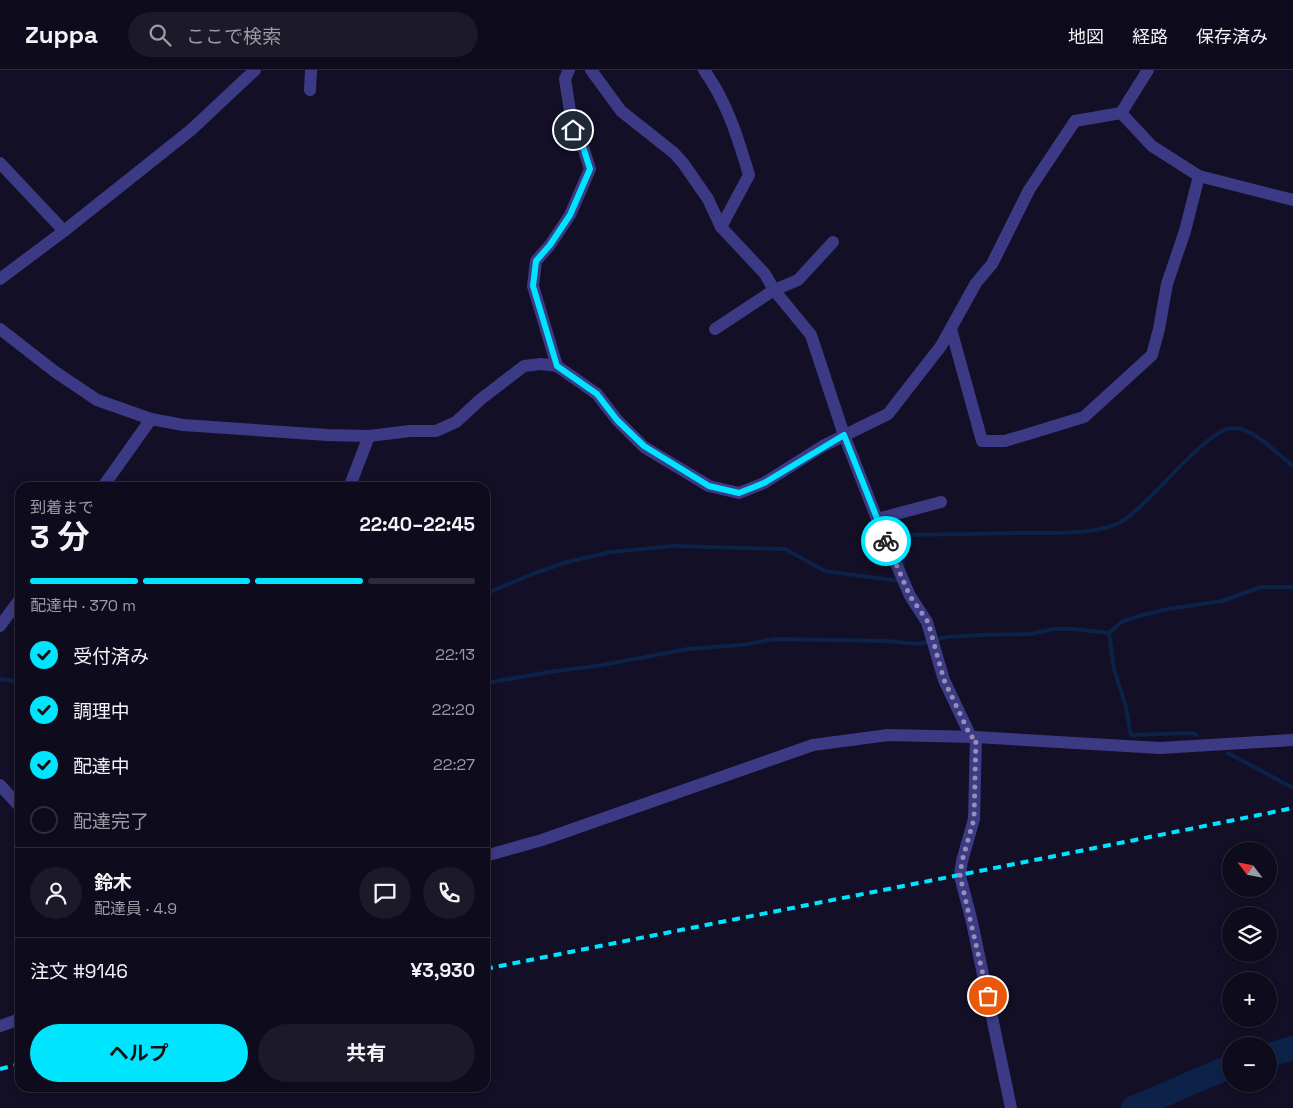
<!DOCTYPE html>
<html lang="ja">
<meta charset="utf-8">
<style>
body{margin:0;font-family:"Space Grotesk","Noto Sans JP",sans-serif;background:#1c1929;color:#f1f3f6;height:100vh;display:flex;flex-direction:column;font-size:19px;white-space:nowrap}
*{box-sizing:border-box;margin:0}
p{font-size:16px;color:#9b9ba3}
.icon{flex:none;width:28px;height:28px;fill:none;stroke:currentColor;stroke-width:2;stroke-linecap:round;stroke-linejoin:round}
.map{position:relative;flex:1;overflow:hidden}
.side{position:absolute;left:15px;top:412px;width:475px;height:610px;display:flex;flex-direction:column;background:#0e0b1c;border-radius:15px;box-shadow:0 2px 8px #0003,0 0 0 1px #2e2b3b}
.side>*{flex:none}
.needle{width:32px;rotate:302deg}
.fabs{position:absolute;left:1222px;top:772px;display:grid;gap:10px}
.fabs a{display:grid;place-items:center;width:55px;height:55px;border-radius:50%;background:#0e0b1c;box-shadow:0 2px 8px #0003,0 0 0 1px #2e2b3b;font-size:25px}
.pin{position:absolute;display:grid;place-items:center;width:42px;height:42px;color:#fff;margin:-21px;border:2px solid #fff;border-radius:50%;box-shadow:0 1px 5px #0007}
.courier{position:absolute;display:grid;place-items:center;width:50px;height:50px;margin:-25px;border:4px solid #00e5ff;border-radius:50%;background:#fff;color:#222;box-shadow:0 1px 6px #0007}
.overview em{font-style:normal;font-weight:700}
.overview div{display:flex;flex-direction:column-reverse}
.overview{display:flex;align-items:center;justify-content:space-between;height:85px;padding:0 15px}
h1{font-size:32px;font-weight:700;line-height:38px}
.bar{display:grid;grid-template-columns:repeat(4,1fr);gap:8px 5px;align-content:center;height:60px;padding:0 15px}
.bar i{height:6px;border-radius:4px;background:#2e2b3b}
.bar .on{background:#00e5ff}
.bar p{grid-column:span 4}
.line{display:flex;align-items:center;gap:12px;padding:0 15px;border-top:1px solid #2e2b3b}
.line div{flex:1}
.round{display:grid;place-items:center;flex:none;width:52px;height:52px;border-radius:26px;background:#1c1929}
ol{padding:0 15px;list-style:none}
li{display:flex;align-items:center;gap:15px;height:55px}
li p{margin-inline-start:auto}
li .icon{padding:5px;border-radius:50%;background:#00e5ff;color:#111;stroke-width:4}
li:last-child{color:#9b9ba3}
li i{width:28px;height:28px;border:2px solid #2e2b3b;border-radius:50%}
.action{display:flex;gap:10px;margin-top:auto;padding:10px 15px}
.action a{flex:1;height:58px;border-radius:30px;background:#00e5ff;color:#111;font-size:20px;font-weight:700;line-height:58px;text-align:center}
.action a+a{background:#1c1929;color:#f1f3f6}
header{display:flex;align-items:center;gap:30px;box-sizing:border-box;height:70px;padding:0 25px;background:#0e0b1c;border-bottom:1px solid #2e2b3b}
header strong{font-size:24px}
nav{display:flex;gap:28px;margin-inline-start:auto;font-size:18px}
.search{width:350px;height:45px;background:#1c1929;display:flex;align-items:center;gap:12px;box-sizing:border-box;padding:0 18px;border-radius:28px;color:#9b9ba3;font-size:19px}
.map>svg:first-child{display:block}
</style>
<header>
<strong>Zuppa</strong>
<div class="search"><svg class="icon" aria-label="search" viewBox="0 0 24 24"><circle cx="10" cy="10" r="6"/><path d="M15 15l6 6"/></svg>ここで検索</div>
<nav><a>地図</a><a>経路</a><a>保存済み</a></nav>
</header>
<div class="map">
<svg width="1293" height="1038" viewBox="0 0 1293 1038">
<rect width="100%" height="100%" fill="#130f26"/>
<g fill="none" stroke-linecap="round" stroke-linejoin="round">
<!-- stream -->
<g stroke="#0c2248" stroke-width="4">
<path d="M902,498L906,465C944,464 982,464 1020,463C1047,463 1098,465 1121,452C1150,435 1206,358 1233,358C1253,357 1277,384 1293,396"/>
<polyline points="485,524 535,503 567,492 611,482 673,476 785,479 825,501 900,511 900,510"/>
<polyline points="1109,563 1114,599 1126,637 1131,665 1192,663 1196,665"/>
<polyline points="0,609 20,612"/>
<polyline points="485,613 556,601 597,596 688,579 741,575 775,569 887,571 919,574 947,567 978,565 1030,564 1054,559 1075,559 1109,563 1121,552 1139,546 1168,539 1222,531 1261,517 1293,517"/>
<polyline points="1228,683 1293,718"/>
</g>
<!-- river -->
<g stroke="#0c2248" stroke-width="24">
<polyline points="1269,985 1293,978"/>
<polyline points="1133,1038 1231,996"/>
</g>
<!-- minor -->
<g stroke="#3d3a85" stroke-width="12">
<polyline points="591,0 621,41 674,83 683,93 708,129 721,157 765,204 774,220 811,265 844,365 877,449 910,526 927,552 944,610 971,667"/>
<path d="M704,0C727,32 738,68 749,105L721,157"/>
<polyline points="310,20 311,0"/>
<polyline points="1121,43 1152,76 1199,106 1293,130"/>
<polyline points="0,93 64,161"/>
<polyline points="0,209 64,161 191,60 255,0"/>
<polyline points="0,259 54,301 97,330 151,349 183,355 327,365 369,366 410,361 436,361 456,352 481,329 524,296 541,294 557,296 597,324 617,350 644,377 709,416 739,423 764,413 823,376 888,344 941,276 976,213 992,194 1029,120 1075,51 1121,43 1148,0"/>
<polyline points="715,259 774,220 798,210 833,172"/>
<polyline points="951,259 982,371 1005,371 1084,347 1152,285 1159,259 1167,214 1185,161 1199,106"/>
<polyline points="557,296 533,216 536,191 550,175 570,145 590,99 584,80 573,60 565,9 569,0"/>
<polyline points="102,418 151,349"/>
<polyline points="349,418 369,366"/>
<polyline points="877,449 941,432"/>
<polyline points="0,556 20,529"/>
<polyline points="976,667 974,749 962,791 960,806 972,852 1011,1038"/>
<polyline points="0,715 20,737"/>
<polyline points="485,786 542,770 813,675 888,665 976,667 1160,678 1293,670"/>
<polyline points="0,956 20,949"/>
</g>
<!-- rail -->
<g stroke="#00e5ff" stroke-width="4" stroke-dasharray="8 6" stroke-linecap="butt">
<path d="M485,899C754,845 1024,793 1293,738"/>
<polyline points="0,999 20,994"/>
</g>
</g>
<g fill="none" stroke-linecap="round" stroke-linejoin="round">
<!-- done -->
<polyline stroke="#948fb3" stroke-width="5" stroke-dasharray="0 9" points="886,471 910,526 928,552 944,610 971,667 976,667 974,749 962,791 960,806 988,926"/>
<!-- route -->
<polyline stroke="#00e5ff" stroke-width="6" points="573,60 584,80 590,99 570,145 550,175 536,191 533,216 557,296 597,324 617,350 644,376 709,416 739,423 764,413 844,365 886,471"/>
</g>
</svg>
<div class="fabs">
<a><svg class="needle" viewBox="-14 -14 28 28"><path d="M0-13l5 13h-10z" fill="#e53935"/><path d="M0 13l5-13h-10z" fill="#9b9ba3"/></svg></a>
<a><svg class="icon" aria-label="layers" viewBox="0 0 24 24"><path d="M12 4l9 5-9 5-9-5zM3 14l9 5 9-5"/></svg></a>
<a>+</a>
<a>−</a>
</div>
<div class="pin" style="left:988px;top:926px;background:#ea580c"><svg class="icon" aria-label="bag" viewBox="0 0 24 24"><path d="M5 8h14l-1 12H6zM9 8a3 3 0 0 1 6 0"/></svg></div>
<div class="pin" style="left:573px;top:60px;background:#1f2937"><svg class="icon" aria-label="home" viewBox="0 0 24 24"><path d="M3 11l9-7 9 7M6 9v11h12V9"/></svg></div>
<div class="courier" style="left:886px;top:471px"><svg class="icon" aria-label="bike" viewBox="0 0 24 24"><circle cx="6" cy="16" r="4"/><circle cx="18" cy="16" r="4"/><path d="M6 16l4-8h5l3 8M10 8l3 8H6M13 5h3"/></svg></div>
<section class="side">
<div class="overview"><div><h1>3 分</h1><p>到着まで</p></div><em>22:40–22:45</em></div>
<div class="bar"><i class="on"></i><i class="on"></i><i class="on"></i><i></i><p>配達中 · 370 m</p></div>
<ol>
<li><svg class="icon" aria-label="check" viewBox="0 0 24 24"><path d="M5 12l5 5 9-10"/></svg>受付済み<p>22:13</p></li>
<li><svg class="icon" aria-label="check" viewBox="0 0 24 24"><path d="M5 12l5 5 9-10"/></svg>調理中<p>22:20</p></li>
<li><svg class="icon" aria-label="check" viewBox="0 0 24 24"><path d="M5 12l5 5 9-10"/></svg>配達中<p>22:27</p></li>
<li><i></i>配達完了</li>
</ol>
<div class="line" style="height:90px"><a class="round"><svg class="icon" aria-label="person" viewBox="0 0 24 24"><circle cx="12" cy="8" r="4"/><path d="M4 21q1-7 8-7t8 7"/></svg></a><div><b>鈴木</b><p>配達員 · 4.9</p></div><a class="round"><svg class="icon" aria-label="chat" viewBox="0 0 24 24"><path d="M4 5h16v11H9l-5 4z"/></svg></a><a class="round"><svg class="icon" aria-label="phone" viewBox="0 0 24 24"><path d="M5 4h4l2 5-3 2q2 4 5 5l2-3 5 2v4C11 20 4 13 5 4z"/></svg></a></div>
<div class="line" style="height:65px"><div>注文 #9146</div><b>¥3,930</b></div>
<div class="action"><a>ヘルプ</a><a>共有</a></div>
</section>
</div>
